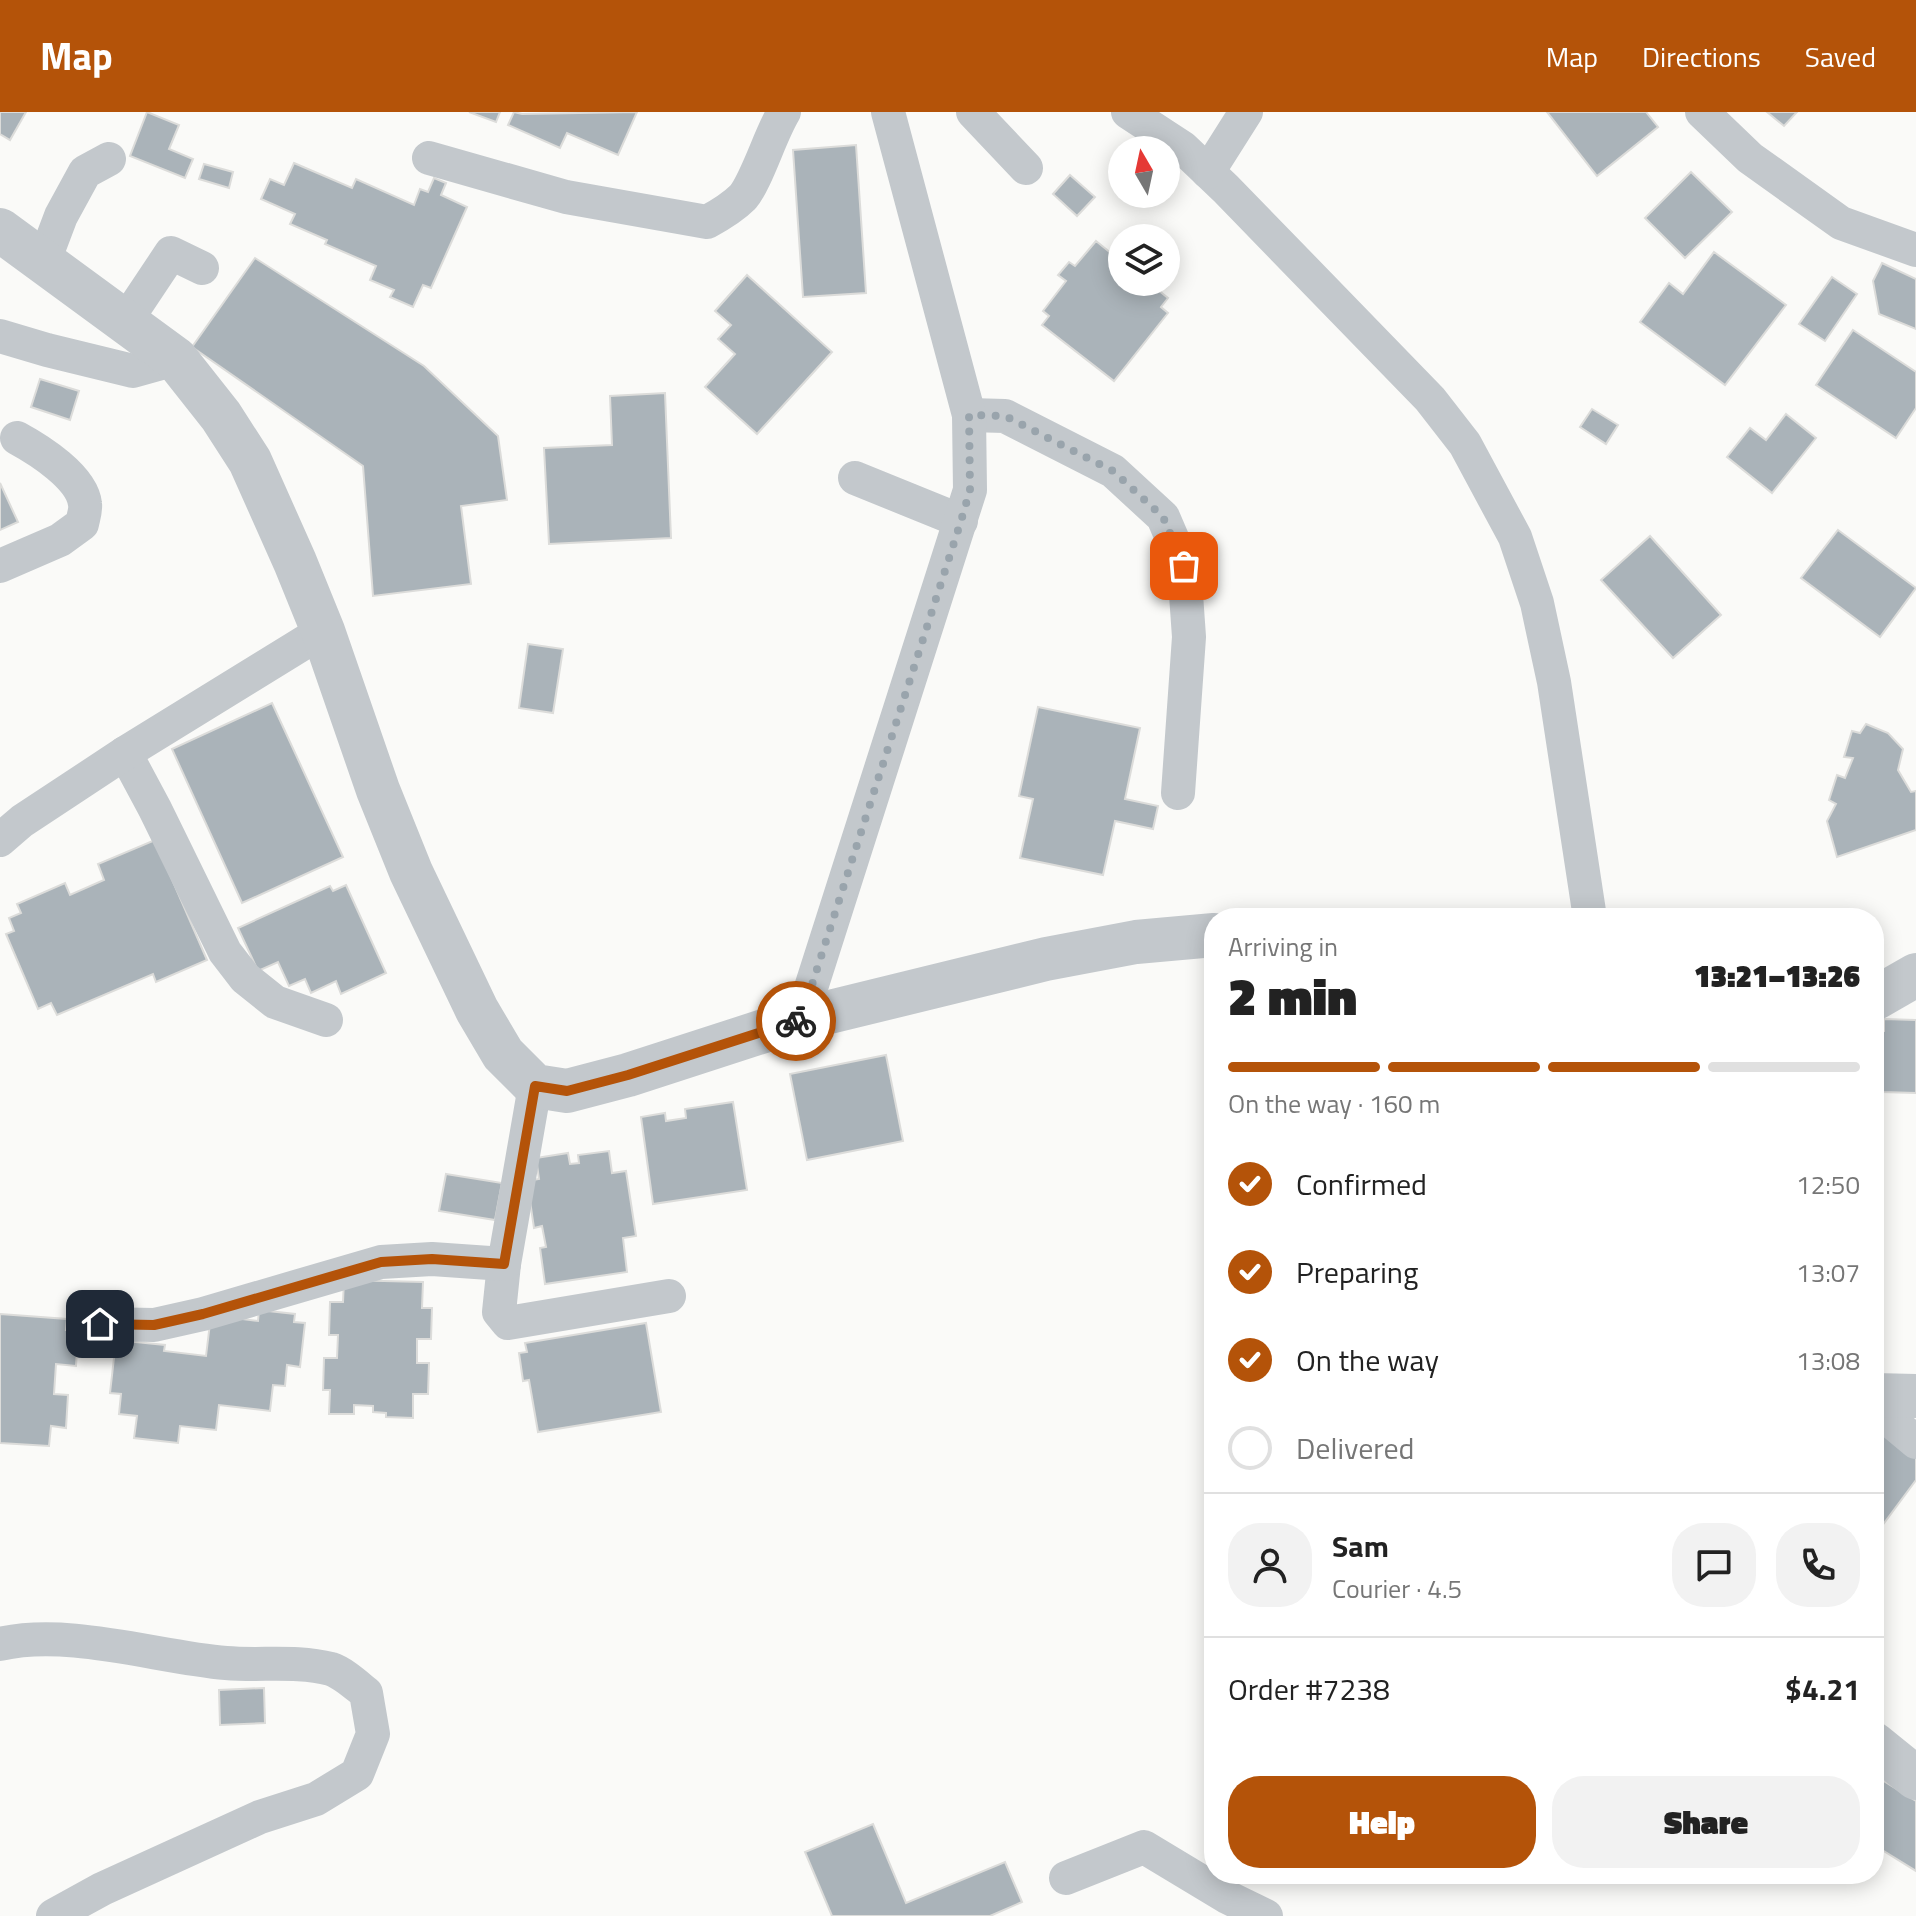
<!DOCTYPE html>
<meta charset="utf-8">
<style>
body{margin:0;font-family:"Titillium Web",sans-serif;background:#f2f2f2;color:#222;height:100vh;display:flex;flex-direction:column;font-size:30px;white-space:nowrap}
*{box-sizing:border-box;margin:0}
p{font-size:26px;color:#767676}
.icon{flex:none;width:44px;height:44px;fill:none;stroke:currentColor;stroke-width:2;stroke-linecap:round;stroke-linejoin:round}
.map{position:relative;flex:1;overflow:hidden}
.drawer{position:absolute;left:1204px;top:796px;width:680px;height:976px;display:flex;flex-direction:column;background:#fff;border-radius:32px;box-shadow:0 4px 20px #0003}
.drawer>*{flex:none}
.needle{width:52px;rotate:351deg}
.tools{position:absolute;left:1108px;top:24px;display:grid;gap:16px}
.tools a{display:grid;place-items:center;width:72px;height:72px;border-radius:50%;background:#fff;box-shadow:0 4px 20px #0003;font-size:40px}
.pin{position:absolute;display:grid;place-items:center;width:68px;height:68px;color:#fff;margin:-34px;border-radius:16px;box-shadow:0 4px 12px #0006}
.courier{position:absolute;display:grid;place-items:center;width:80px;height:80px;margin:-40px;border:6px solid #b45309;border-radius:50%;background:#fff;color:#222;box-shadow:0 2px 10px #0007}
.summary em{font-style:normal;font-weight:800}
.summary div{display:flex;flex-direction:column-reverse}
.summary{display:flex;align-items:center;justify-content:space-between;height:136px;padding:0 24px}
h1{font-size:52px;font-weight:800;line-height:60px}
.bar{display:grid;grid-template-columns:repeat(4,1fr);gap:12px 8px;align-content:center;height:96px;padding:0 24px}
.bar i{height:10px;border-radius:6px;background:#e0e0e0}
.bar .on{background:#b45309}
.bar p{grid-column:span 4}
.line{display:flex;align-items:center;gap:20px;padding:0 24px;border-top:2px solid #e0e0e0}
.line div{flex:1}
.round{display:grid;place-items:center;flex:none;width:84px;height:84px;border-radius:32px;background:#f2f2f2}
ol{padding:0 24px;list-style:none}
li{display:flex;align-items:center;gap:24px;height:88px}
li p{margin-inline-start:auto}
li .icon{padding:8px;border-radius:50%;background:#b45309;color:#fff;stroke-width:4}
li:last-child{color:#767676}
li i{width:44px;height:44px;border:4px solid #e0e0e0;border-radius:50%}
.cta{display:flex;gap:16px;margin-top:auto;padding:16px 24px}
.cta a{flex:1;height:92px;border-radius:32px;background:#b45309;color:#fff;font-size:32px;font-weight:800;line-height:92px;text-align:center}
.cta a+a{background:#f2f2f2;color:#222}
header{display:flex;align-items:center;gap:48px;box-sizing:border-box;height:112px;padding:0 40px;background:#b45309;color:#fff}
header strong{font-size:38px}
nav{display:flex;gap:44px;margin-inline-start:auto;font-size:28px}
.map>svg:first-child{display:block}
</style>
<header>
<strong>Map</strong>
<nav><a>Map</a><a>Directions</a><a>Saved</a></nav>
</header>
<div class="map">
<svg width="1916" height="1804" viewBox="0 0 1916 1804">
<rect width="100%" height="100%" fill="#fafaf8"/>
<!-- building -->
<g fill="#aab3b9" stroke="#dcdcda" stroke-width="2">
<polygon points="0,0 26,0 10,28 0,22"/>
<polygon points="147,0 179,13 169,37 193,47 185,66 130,44"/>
<polygon points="469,0 500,0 496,10"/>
<polygon points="514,0 522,2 637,0 618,43 567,21 560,36 508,13"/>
<polygon points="1547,0 1646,0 1658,15 1597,64"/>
<polygon points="1767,0 1797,0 1784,14"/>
<polygon points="856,33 866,181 803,185 793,38"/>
<polygon points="294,51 352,76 356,67 414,93 420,77 428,80 434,66 446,71 441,83 467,95 431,176 423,173 413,195 390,185 394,178 370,168 376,154 325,132 327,128 290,112 295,102 261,87 270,67 284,73"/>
<polygon points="204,52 233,60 229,76 199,67"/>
<polygon points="1691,60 1732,100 1685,146 1645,106"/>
<polygon points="1070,63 1095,85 1077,104 1053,82"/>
<polygon points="1096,129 1122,150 1122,170 1148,170 1168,186 1161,195 1168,201 1114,269 1042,213 1049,204 1043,199 1066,169 1058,163 1069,150 1075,154"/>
<polygon points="1714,140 1786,193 1725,273 1640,210 1669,171 1683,182"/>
<polygon points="255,146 424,254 498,324 507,388 461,394 471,472 373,484 363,354 192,235"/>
<polygon points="1882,151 1916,167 1916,217 1879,202 1873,169"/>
<polygon points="747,163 832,240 757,322 705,275 735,242 718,227 731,213 715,199"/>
<polygon points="1832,165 1857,182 1825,229 1799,212"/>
<polygon points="1853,218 1916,260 1916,296 1896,326 1816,273"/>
<polygon points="40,267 79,279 70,308 31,295"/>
<polygon points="665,281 671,426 549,432 544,336 612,333 610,284"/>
<polygon points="1592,297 1618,313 1606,332 1580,315"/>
<polygon points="1786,302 1816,326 1772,381 1727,345 1750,316 1766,328"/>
<polygon points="0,371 18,410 0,418"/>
<polygon points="1838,418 1916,476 1880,525 1801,466"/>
<polygon points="1650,424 1721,503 1673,546 1601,468"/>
<polygon points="528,532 563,537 553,601 519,596"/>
<polygon points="272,591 343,745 242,791 172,637"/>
<polygon points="1038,595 1140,616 1125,687 1158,694 1153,717 1115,709 1103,763 1020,746 1033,687 1019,684"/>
<polygon points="1866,612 1888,621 1903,637 1898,658 1911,680 1916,679 1916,718 1837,745 1827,709 1836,692 1829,688 1837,663 1845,666 1853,646 1844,645 1852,619 1860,621"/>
<polygon points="155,728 207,848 156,870 153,862 57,903 51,891 38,897 6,822 14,819 9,806 21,801 17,792 65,771 70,783 104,768 98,752"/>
<polygon points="346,773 386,861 341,882 336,869 311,881 305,867 289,874 278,850 258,859 238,816 330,774 333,779"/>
<polygon points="1884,907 1916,908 1916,981 1882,980 1883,951 1874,951 1874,918 1884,919"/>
<polygon points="886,943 903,1029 807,1048 790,962"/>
<polygon points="733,990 747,1078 653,1092 641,1005 665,1001 666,1009 686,1006 685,997"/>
<polygon points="609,1039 612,1061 626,1059 636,1124 623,1126 627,1160 545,1172 540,1136 546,1135 542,1114 534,1116 527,1069 539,1067 536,1046 568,1041 570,1052 579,1051 578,1043"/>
<polygon points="446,1062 502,1071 495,1108 439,1099"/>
<polygon points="344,1168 423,1170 422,1196 432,1196 431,1227 417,1227 417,1251 429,1251 428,1282 413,1282 413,1306 386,1305 386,1301 373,1300 373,1294 354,1293 354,1302 329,1302 330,1278 323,1278 324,1246 337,1246 338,1223 329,1223 330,1190 343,1190"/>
<polygon points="259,1198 295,1202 294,1210 305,1211 300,1255 287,1253 285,1274 273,1273 270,1299 219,1293 216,1318 180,1314 178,1331 134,1326 137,1304 119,1302 121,1282 110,1281 116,1228 165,1233 164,1239 206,1244 211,1203 258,1209"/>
<polygon points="0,1202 67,1207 66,1218 71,1218 71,1222 78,1223 76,1254 56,1252 54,1282 68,1283 66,1316 51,1314 49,1334 0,1331"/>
<polygon points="646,1211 661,1300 538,1320 529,1268 523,1269 519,1241 527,1240 525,1231"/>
<polygon points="1874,1314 1916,1345 1916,1368 1876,1422"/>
<polygon points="264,1576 265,1611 220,1613 219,1578"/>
<polygon points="1874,1663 1916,1689 1916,1759 1874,1733"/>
<polygon points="873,1712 906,1791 1005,1750 1022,1790 990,1804 832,1804 805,1740"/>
</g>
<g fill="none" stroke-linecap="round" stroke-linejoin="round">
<!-- minor -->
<g stroke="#c3c8cc" stroke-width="34">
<polyline points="973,0 1026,56"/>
<polyline points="1128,0 1183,36 1226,77 1430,287 1465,332 1515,425 1537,491 1554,570 1590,806"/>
<polyline points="1702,0 1750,46 1841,111 1916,138"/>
<path d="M429,46L566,85L707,110C720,103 732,96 743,85C757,68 770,23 784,0"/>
<polyline points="1208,60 1246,0"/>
<polyline points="44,149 61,104 85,60 109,47"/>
<polyline points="125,210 171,141 202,156"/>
<polyline points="0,224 47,238 133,259 176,247"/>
<polyline points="969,303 1005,304 1113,359 1163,405 1184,454 1189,525 1178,681"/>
<polyline points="855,366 961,409"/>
<path d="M0,454L60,428L82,412C83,406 86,398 85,392C82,365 39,338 17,326"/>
<polyline points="125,641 155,697 225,840 245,866 275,890 326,908"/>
<polyline points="0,728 22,709 125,641 323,519"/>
<polyline points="801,907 970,378 969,303 888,0"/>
<polyline points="535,974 504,1152 499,1200 508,1211 669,1184"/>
<polyline points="100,1212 154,1213 203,1202 381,1150 432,1147 504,1152"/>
<polyline points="1880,1281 1886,1305 1916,1330"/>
<path d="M0,1532C68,1516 157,1545 226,1551C261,1554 296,1548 331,1557C343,1561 356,1573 366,1581L373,1622L357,1662L316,1687L260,1705L102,1777L53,1804"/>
<polyline points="1066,1766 1144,1735 1227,1785 1266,1804"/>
</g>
<!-- tertiary -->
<g stroke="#c3c8cc" stroke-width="44">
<polyline points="0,118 176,247 221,304 250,349 295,450 323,519 378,678 411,760 477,898 503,942 535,974 567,979 628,963 801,907 1046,847 1136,830 1214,823"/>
<polyline points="1874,887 1916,863"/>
<polyline points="1874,1283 1916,1284"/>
<polyline points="1874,1632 1916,1666"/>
</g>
</g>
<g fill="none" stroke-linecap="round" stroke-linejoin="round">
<!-- done -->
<polyline stroke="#99a4ac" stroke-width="8" stroke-dasharray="0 14.4" points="796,909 801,907 961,409 970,378 969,303 1005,304 1113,359 1163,405 1184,454"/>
<!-- route -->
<polyline stroke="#b45309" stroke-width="10" points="100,1212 154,1213 203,1202 381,1150 432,1147 504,1152 535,974 567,979 628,963 796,909"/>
</g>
</svg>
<div class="tools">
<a><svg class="needle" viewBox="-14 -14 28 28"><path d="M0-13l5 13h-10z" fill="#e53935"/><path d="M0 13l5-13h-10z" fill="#767676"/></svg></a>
<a><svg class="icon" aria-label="layers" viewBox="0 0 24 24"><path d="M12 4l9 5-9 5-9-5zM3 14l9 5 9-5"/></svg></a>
</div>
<div class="pin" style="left:1184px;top:454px;background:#ea580c"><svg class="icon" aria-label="bag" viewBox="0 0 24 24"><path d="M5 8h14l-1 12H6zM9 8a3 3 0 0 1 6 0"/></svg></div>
<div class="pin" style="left:100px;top:1212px;background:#1f2937"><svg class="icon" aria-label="home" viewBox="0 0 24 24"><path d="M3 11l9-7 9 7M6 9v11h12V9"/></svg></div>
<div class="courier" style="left:796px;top:909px"><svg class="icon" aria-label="bike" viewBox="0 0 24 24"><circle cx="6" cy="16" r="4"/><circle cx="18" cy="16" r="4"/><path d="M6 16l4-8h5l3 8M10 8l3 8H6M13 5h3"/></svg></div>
<section class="drawer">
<div class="summary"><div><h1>2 min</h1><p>Arriving in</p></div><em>13:21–13:26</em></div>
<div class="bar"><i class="on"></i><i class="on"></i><i class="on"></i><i></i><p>On the way · 160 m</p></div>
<ol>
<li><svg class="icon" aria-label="check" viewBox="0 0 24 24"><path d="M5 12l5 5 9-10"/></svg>Confirmed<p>12:50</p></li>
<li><svg class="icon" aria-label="check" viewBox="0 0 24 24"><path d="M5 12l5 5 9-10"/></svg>Preparing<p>13:07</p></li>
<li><svg class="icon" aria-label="check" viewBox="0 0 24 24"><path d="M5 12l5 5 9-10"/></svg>On the way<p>13:08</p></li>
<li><i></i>Delivered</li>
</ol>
<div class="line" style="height:144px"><a class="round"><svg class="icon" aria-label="person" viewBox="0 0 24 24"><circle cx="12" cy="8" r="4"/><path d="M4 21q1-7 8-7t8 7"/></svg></a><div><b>Sam</b><p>Courier · 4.5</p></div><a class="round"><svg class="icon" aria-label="chat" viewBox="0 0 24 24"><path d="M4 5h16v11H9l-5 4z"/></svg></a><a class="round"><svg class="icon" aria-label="phone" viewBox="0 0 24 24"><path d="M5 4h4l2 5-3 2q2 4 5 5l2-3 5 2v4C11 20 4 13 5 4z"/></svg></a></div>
<div class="line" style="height:104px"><div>Order #7238</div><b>$4.21</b></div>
<div class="cta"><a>Help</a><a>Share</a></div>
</section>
</div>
